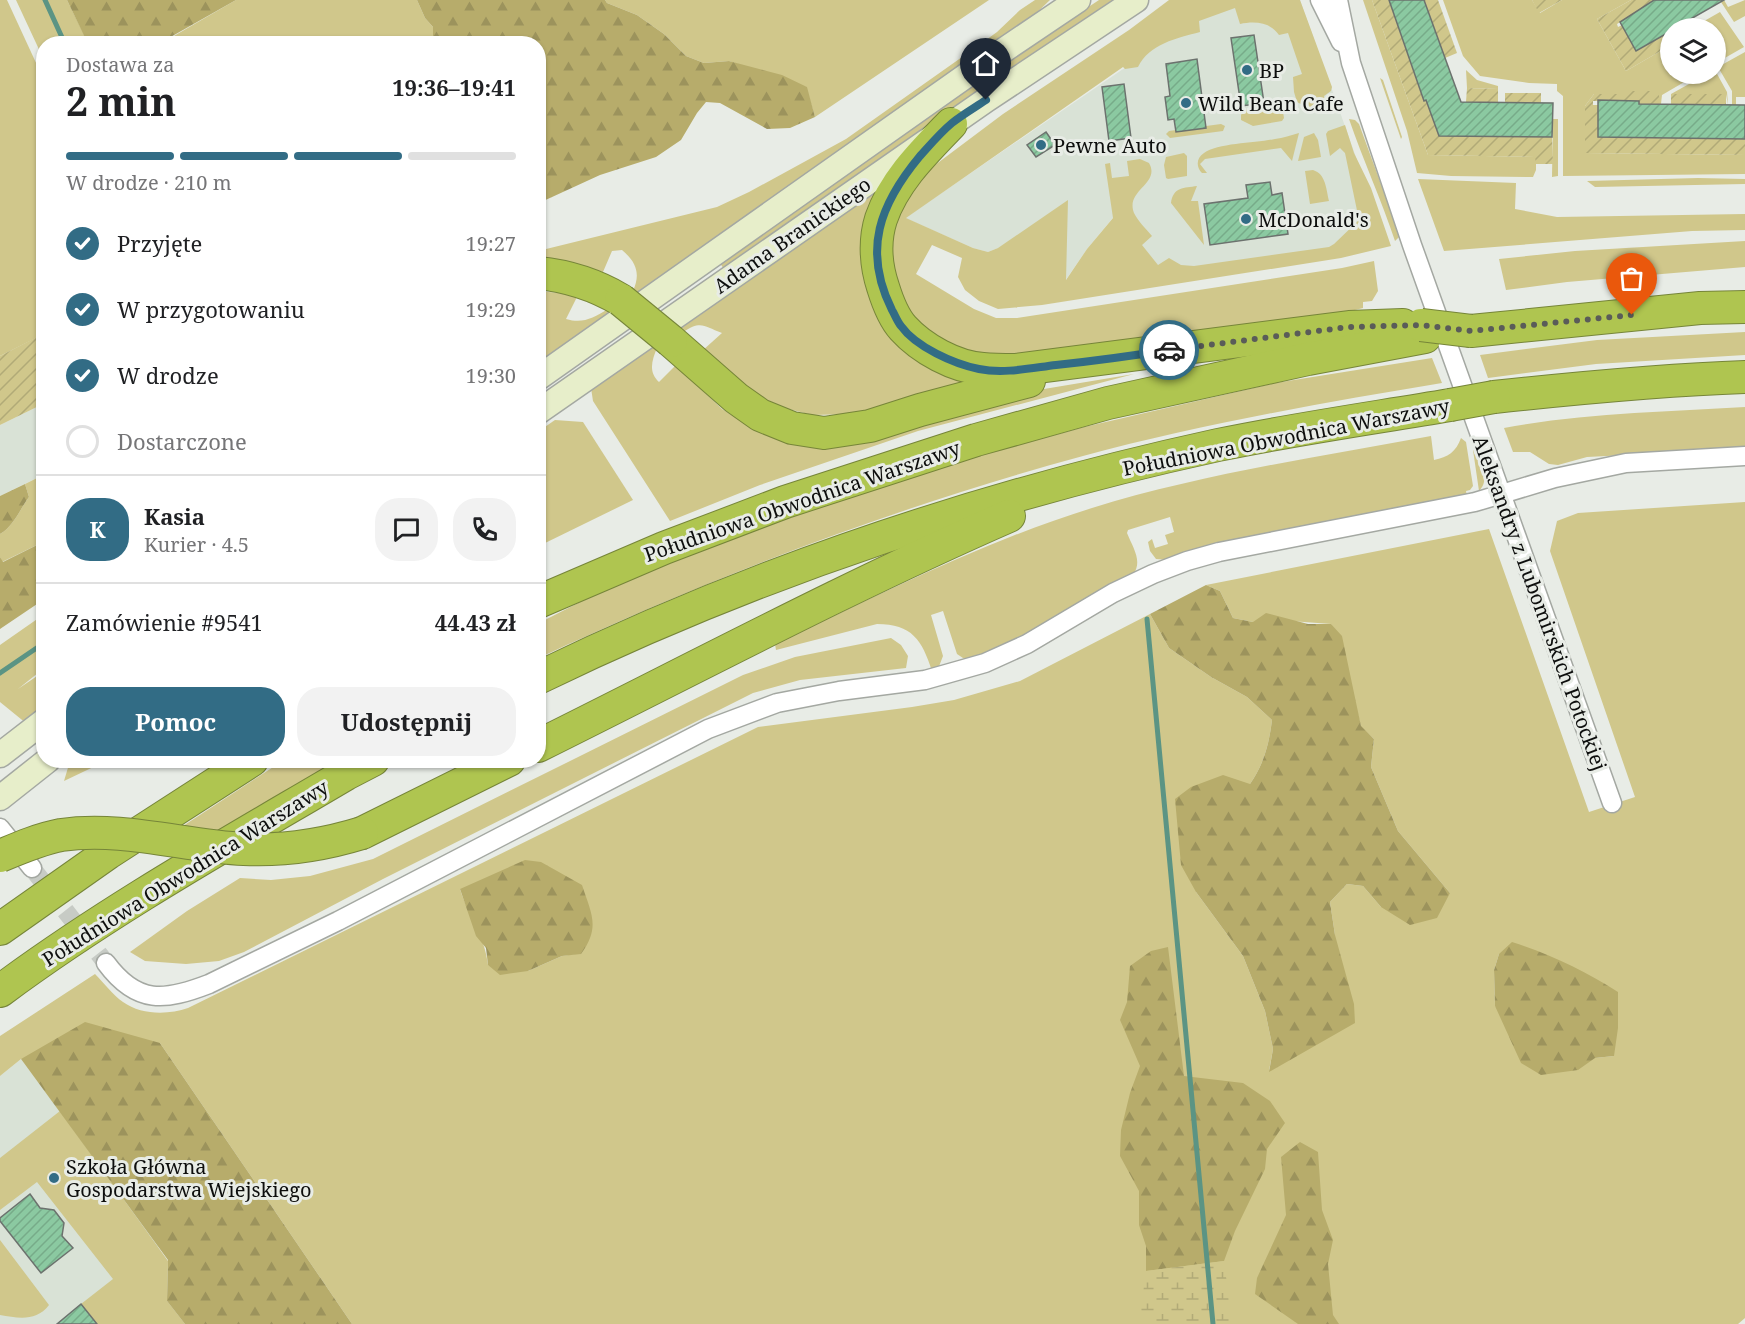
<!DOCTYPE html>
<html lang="pl">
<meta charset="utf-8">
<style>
body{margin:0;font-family:"Noto Serif",serif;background:#f2f2f2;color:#202124;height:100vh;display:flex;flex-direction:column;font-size:22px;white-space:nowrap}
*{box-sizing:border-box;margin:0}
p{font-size:20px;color:#757577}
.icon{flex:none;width:33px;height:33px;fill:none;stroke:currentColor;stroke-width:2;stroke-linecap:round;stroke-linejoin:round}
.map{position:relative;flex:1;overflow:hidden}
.details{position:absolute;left:36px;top:36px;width:510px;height:732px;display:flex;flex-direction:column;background:#fff;border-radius:24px;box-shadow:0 2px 4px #0004}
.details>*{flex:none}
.buttons{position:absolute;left:1660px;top:18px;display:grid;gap:12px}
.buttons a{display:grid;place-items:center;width:66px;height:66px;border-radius:50%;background:#fff;box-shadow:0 2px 4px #0004;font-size:30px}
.pin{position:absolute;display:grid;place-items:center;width:51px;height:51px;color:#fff;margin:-62px -26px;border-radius:50% 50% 50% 0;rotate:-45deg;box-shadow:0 0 6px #0007}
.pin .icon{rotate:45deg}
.courier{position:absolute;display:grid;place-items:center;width:60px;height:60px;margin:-30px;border:4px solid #326c85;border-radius:50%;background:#fff;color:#222;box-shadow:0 2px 8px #0007}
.headline em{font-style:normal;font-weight:700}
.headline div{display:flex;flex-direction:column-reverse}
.headline{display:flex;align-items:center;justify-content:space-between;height:102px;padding:0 30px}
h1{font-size:39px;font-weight:700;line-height:45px}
.bar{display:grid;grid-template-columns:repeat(4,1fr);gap:9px 6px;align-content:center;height:72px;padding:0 30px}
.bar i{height:8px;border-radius:4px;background:#e0e0e0}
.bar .selected{background:#326c85}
.bar p{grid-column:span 4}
.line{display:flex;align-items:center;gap:15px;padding:0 30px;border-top:2px solid #e0e0e0}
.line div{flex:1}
.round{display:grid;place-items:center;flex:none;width:63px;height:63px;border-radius:24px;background:#f2f2f2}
ol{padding:0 30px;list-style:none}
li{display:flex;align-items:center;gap:18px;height:66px}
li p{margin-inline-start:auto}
li .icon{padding:6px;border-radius:50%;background:#326c85;color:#fff;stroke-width:4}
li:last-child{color:#757577}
li i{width:33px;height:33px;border:3px solid #e0e0e0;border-radius:50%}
.primary-button{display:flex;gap:12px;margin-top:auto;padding:12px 30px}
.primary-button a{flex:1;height:69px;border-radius:24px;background:#326c85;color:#fff;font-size:24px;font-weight:700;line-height:69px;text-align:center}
.primary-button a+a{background:#f2f2f2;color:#202124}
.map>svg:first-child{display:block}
</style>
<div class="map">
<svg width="1745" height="1324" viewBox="0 0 1745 1324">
<defs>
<pattern id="forest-firs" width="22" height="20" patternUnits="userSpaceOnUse" patternTransform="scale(1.5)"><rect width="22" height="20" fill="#b7ac6b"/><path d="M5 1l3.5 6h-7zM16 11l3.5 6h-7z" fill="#9c935c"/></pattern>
<pattern id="wetland-marsh" width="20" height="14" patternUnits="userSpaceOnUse" patternTransform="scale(1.5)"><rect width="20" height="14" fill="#d0c78b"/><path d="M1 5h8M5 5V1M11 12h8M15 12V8" fill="none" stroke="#b1aa77"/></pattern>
<pattern id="garden-furrows" width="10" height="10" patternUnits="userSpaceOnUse" patternTransform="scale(1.5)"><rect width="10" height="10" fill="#d0c78b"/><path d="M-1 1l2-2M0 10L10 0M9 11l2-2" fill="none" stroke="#b1aa77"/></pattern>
<pattern id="building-hatch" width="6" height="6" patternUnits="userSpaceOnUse" patternTransform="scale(1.5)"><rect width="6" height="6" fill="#8bc9a1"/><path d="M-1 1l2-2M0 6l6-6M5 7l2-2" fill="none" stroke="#77ab89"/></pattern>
</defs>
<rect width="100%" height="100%" fill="#e8ece6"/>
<!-- built -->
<g fill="#d9e2d6">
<polygon points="1224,0 1300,0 1387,244 1122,280 1116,214 1087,249 1065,281 998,248 988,252 973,248 905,218"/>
<polygon points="43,404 43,475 0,496 0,425"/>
<polygon points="21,1059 158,1245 167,1301 185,1324 0,1324 0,1076"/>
</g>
<!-- grass -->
<g fill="#d0c78b" fill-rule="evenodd">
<polygon points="0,0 7,0 43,78 44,334 0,356"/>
<polygon points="16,0 67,0 88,43 44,44 43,58"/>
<polygon points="236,0 417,0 425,18 433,27 433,43 160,44"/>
<polygon points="605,0 989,0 815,117 806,87 729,61 704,63 686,56 664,34 637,15 607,3"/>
<path d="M1035,0H1050L1029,20L638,293L633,291C641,273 636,262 622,250L612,251L603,272L571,262L539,259L538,251L717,207L749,192L846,139L972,50L997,32L1020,10Z"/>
<polygon points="1099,0 1118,0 724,269 719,262 981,79"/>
<path d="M1169,0H1300L1332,87L1331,91L1324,96L1327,106L1310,109L1297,102L1294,92L1293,77L1302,74L1288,33L1279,35C1270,22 1255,21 1240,24L1235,8L1199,21L1200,32C1177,38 1149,44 1138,67L1125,69L1123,67L906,218L973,248L988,252L998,248L1068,200L1066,280L1087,249L1113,218L1105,164L1110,163L1112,178L1129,176L1127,161L1140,159L1149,163C1161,184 1125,190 1134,213C1138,221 1146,229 1152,236L1142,245L1158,265L1169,258L1181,265L1194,266L1329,247L1334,244L1359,220L1345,153L1340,148L1330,156L1326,134L1328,131L1345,125L1354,153L1371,188L1391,246L1341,258L1042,305L998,309L979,301L965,290L958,277L962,258L932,245L916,274L974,309L996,318H1017L1342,268L1374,261L1378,291L1372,301L1363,302V308L1347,312L1020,359L954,353L905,310L890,252L897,210L931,168L1003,114L1129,30Z"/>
<polygon points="1363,0 1372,0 1428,155 1536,157 1536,170 1533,177 1451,176 1417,173 1407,131"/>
<polygon points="1443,0 1532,0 1540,13 1562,0 1631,0 1597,19 1626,71 1671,45 1671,74 1698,74 1662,95 1661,104 1659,104 1658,91 1623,91 1623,94 1594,94 1585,106 1585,153 1745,155 1745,174 1563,176 1563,96 1557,91 1557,84 1529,83 1480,76 1463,56"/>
<polygon points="1724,0 1728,7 1745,0 1745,16 1734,22 1721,2"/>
<polygon points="1720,12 1744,47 1716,63 1716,28 1692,28"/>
<polygon points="1745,52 1745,97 1736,97 1736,105 1732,105 1732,91 1718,67"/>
<polygon points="1466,70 1477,80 1498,86 1498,89 1467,88"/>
<polygon points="1716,72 1727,92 1728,105 1726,94 1671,94 1707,74"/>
<polygon points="1380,78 1383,80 1402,137 1401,139"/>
<polygon points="1275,106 1283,112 1284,118 1282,121 1253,126 1241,120 1241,115 1244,110"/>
<path d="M1349,119L1355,120L1359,124L1400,236L1395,241C1381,199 1363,160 1349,119Z"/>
<polygon points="1553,119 1558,119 1558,176 1552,177"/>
<polygon points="1221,124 1225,126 1223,131 1170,138 1166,134 1169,131"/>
<path d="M1299,133L1292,161L1281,148L1205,159L1200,164L1207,173H1202C1196,167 1196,158 1204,153C1218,143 1257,143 1275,139C1283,138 1291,135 1299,133Z"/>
<polygon points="1314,133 1318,140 1321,157 1298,161 1304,137"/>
<polygon points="1184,153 1187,156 1187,176 1168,179 1166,178 1164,165 1166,157"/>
<path d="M1313,170C1326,174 1326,189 1329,201L1310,204L1305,171Z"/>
<polygon points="1698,178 1745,179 1745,184 1595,187 1587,181"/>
<polygon points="1418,179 1516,183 1515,209 1557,217 1745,214 1745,230 1692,231 1444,251"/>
<path d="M885,184L875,296L982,379L855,414L812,415L777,406L759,397L702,351L722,333C704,326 701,320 683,332L677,326Z"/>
<path d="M1197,186L1191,201H1198L1204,245L1171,203C1173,187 1184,188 1197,186Z"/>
<polygon points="1745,241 1745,267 1567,282 1506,290 1499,259 1575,251"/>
<path d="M539,291L578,295L566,319C583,324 593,318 608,309L614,313L539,365Z"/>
<polygon points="1745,332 1745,355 1596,364 1488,378 1480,355 1597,340"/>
<path d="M652,343L657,348C652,360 648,372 659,382L676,365L722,409L756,430L1032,391L1134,374L918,431L760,485L670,521L593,401L591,388Z"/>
<path d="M1432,358L1442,383C1322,403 1201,424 1083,456C896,507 714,576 539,658V623L588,598L706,546L892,480L1084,427L1275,383Z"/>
<path d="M1745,407V449L1587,457L1558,465L1549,464L1530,452H1513L1504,428C1583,413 1665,412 1745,407Z"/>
<polygon points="555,420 583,422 633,500 539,546 539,431"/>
<path d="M1431,436L1434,460C1448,457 1456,452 1461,438L1466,442L1473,486L1470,490L1466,491L1467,496L1462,495L1169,560L1156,559L1150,551L1148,542L1152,539L1155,548L1168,544L1165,535L1174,532L1170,517L1128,530L1127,533C1133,548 1143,561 1133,575L1008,646L966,660L957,654L943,611L931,615L943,656L938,669L932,671C922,640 912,624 877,624L776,650L775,644C879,595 982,542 1092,508C1202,474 1318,457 1431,436Z"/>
<path d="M1475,449C1480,462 1491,480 1479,491L1473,450Z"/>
<path d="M43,475V542L2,562L0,557V534C14,526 20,509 29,497L25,484Z"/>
<path d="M1745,502V1318L1738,1324H352L160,1043L21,1059L0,1076V1036L95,974C104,983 113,995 123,1002C141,1015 168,1015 188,1008L758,727L912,707L954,700L1020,681L1150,614L1169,648L1211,677L1247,697L1272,720C1269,744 1264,764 1250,784L1196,892L1243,956L1265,1011L1273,1049L1269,1071L1335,935L1330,902L1347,884L1363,886L1381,907L1450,893L1398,831L1371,767L1374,739L1361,727L1353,694L1331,624L1291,621L1253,622L1233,618L1220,591L1206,585L1489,529L1589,812L1635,797L1550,551L1557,521L1578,513ZM460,889L581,953L562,956L528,971L488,965C485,936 468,916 460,889ZM1499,954L1614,1056L1595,1058L1495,1006L1494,970Z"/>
<polygon points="43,615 43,669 18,689 43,672 43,737 0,702 0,645"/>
<polygon points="891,638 901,645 908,656 906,668 800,680 753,693 383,879 244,952 219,961 186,964 145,961 130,952 187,911 240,878 271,880 310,876 373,859 743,675 795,657"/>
<polygon points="284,760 337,761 217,831 183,826"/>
<polygon points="70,761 70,760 106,761 64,781"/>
<polygon points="60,1111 168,1261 167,1301 185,1324 97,1324 81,1304 113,1279 37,1182 0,1210 0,1158"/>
<path d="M0,1240L49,1305C36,1322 18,1318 0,1315Z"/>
</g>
<!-- forest -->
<g fill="url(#forest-firs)">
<polygon points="67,0 236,0 160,43 88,44"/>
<polygon points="417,0 605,0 607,3 637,15 664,34 686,56 704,63 729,61 782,75 807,87 815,117 790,128 767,129 720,103 706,102 697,113 681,140 656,157 600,175 539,203 538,44 433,43 433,27 425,18"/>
<path d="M25,484L29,497C20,509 14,526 0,534V496Z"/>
<polygon points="43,542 43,600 0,629 0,557 3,562"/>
<path d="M1206,585L1220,591L1233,618L1253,622L1266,613L1308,624H1331L1342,636L1361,726L1374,739L1371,767L1398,831L1450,893L1437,918L1410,925L1381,907L1363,886L1347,884L1330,902L1335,935L1354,1004L1355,1023L1269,1072L1273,1049L1265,1011L1243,956L1196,892L1181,865L1175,799L1191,787L1223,775L1250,784C1264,764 1269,744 1272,720L1247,697L1211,677L1169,648L1150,614Z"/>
<path d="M525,860L541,862L582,885C591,913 601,927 581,954L562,956L528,971L500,975L488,965L486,948L476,936L460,889Z"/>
<path d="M1512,942C1550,954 1585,971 1618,992V1028L1614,1056L1595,1058L1578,1070L1541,1075L1521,1063L1495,1006L1494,970L1499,954Z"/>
<polygon points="1168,947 1184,1076 1243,1083 1270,1101 1285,1123 1267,1149 1265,1169 1235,1231 1224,1261 1146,1271 1146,1246 1139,1225 1139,1191 1120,1156 1121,1130 1130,1093 1140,1066 1120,1020 1127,1002 1130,966 1151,951"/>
<polygon points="85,1022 160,1043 352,1324 185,1324 167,1301 168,1260 21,1059"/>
<polygon points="1300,1142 1318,1152 1322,1210 1333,1240 1328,1264 1333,1315 1339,1324 1298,1324 1255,1294 1257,1278 1286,1215 1281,1157"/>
</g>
<!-- wetland -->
<polygon fill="url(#wetland-marsh)" points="1224,1261 1232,1324 1139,1324 1146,1271"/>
<!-- garden -->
<g fill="url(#garden-furrows)">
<polygon points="1372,0 1389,0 1424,101 1426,100 1439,136 1552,137 1553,164 1536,164 1535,157 1428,155"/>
<polygon points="1424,0 1438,0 1457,53 1445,58"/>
<polygon points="1532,0 1562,0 1539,13"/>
<polygon points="1631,0 1657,0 1617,24 1618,27 1622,25 1636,51 1671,31 1671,45 1626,71 1597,19"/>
<polygon points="1467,88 1498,89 1498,103 1466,102"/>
<polygon points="1623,91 1659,91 1659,104 1639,104 1639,101 1593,101 1593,105 1598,105 1598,137 1745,139 1745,155 1585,153 1585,106 1594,94 1623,94"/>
<rect x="1505" y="93" width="36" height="10"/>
<polygon points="1671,94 1726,94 1726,105 1671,104"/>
<polygon points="43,334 43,404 0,425 0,356"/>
</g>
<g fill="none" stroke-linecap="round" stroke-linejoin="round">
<!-- stream -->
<g stroke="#5b9484" stroke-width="5">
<polyline points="45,0 65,44"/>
<polyline points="1147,619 1213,1324"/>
<polyline points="0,673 44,643"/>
</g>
</g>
<!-- building -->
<g fill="url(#building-hatch)" stroke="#6c726e" stroke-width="1.5">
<polygon points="1389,0 1424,0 1461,102 1553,103 1552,137 1439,136 1426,100 1424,101"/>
<polygon points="1654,0 1724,0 1675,28 1671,28 1671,31 1636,51 1620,22"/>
<polygon points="1254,35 1264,103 1241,106 1231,38"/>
<polygon points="1197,59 1206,128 1176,132 1174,119 1168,120 1165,97 1170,96 1166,64"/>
<polygon points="1124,84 1131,138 1109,141 1102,87"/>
<polygon points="1598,100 1639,101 1639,104 1745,105 1745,139 1598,137"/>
<polygon points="1046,132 1055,145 1036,157 1027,145"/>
<polygon points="1270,182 1272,195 1282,193 1288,234 1210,245 1204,204 1248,198 1246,185"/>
<polygon points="30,1194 40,1208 54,1210 64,1223 62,1236 73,1248 41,1273 0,1221 0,1218"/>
<polygon points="81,1304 97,1324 57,1324"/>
</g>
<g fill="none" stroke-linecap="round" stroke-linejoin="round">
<!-- minor-tunnel -->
<polyline stroke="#c7cbc5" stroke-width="18" stroke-dasharray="18 9" stroke-linecap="butt" points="32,868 106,963"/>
<!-- minor casing -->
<g stroke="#a4a8a2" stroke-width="21">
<g id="minor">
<polyline points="1320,0 1341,42"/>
<polyline points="1338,0 1351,63 1412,245 1612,803"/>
<polyline points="0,828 32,868"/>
<path d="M106,963C137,1005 165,1001 209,984L338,921L708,729L777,703L839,691L925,680L985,663L1027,644L1113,593L1153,574L1187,561L1219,552L1475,502L1555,478L1626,463L1745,456"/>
</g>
</g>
<!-- secondary casing -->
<g stroke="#a4a8a2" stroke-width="27">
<g id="secondary">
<polyline points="538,378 967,75 1078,0"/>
<polyline points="538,412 986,100 1136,0"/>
<polyline points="0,755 44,721"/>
<polyline points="0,798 48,760"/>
</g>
</g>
<!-- motorway casing -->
<g stroke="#768539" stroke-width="34">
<g id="motorway">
<path d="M951,124C924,152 894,181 881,219C874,241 876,266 883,287C887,300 893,317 903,328C922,349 955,367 983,369C994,370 1005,370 1015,370L1349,327L1403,325"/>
<path d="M538,273C569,276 594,284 621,300"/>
<polyline points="1471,331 1700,308 1745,307"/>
<polyline points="671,341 736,398 760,415 792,428 824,433 870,426 920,410 1029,381"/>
<path d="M1494,397C1578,388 1661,380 1745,377"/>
<polyline points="538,602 664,548 785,502 976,440 1108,403 1308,359 1425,337"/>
<path d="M538,678C754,573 984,496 1218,445C1295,429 1373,418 1450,405"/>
<path d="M538,746C695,668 849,586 1009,516"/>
<polyline points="362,833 509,760"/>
<polyline points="0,929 108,853 252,760"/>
<path d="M0,991C109,910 229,843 346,774L373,760"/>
</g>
</g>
<!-- minor -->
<use href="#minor" stroke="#fff" stroke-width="18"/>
<!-- secondary -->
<use href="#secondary" stroke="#e7eeca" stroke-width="24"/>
<!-- motorway -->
<use href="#motorway" stroke="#afc550" stroke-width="32"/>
<!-- motorway-bridge casing -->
<g stroke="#768539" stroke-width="34" stroke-linecap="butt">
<g id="motorway-bridge">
<polyline points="621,300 671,341"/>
<polyline points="1421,325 1471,331"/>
<polyline points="1450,405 1494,397"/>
<path d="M0,856C19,848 40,839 61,835C122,826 184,846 244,849C285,851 323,845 362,833"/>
</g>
</g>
<!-- motorway-bridge -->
<use href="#motorway-bridge" stroke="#afc550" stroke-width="32"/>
</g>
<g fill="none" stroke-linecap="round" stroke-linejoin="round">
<!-- done -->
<polyline stroke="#5a5c59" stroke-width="6" stroke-dasharray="0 10.8" points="1169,350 1349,327 1421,325 1471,331 1632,315"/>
<!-- route -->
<path stroke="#326c85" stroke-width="8" d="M986,100C974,108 962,115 952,123C940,133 930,145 920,156C880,204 862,250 892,310C895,315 897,321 901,326C916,347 954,364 979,369C1004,374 1031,368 1056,365C1094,361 1131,356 1169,350"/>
</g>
<!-- markers -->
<g fill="#326c85" stroke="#e8ece6" stroke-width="2">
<circle cx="1247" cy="70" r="6"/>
<circle cx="1186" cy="103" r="6"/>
<circle cx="1041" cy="145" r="6"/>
<circle cx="1246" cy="219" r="6"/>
<circle cx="54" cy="1178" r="6"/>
</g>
<g text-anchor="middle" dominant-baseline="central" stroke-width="6" stroke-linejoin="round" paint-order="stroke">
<!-- poi labels -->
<g font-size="20" fill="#0d0e0d" stroke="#e8ece6" text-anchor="start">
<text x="1259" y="70">BP</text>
<text x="1198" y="103">Wild Bean Cafe</text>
<text x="1053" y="145">Pewne Auto</text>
<text x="1258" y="219">McDonald's</text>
<text x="66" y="1166">Szkoła Główna<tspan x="66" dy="23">Gospodarstwa Wiejskiego</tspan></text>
</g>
<!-- street labels -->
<g font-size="20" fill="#0d0e0d" stroke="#e8ece6">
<text transform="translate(792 235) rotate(-35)">Adama Branickiego</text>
<text transform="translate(1286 437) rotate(-11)">Południowa Obwodnica Warszawy</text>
<text transform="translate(802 501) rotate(-19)">Południowa Obwodnica Warszawy</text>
<text transform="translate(1540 603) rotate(70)">Aleksandry z Lubomirskich Potockiej</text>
<text transform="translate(185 873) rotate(-32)">Południowa Obwodnica Warszawy</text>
</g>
</g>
</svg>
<div class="buttons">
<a><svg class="icon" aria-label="layers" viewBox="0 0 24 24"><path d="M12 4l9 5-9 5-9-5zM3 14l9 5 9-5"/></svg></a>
</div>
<div class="pin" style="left:1632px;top:315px;background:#ea580c"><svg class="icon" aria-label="bag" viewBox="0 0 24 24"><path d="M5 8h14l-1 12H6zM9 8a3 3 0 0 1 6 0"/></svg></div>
<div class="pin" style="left:986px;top:100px;background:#1f2937"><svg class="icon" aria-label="home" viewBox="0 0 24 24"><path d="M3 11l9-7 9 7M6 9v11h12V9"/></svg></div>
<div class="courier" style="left:1169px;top:350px"><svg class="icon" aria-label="car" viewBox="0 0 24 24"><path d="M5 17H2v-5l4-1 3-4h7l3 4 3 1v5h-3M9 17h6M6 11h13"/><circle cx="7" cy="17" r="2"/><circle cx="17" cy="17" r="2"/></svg></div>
<section class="details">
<div class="headline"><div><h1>2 min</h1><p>Dostawa za</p></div><em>19:36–19:41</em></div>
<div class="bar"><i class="selected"></i><i class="selected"></i><i class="selected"></i><i></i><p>W drodze · 210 m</p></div>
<ol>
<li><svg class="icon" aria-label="check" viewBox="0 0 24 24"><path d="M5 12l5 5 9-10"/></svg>Przyjęte<p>19:27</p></li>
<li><svg class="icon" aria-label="check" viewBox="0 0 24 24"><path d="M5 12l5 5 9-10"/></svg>W przygotowaniu<p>19:29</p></li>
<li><svg class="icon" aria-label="check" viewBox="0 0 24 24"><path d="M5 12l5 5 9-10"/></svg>W drodze<p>19:30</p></li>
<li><i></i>Dostarczone</li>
</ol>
<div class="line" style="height:108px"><b class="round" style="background:#326c85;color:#fff">K</b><div><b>Kasia</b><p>Kurier · 4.5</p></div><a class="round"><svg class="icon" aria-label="chat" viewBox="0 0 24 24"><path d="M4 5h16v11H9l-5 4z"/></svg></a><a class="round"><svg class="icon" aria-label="phone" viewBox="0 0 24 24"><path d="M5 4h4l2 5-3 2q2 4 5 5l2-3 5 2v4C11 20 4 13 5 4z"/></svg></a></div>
<div class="line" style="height:78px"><div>Zamówienie #9541</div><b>44.43 zł</b></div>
<div class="primary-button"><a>Pomoc</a><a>Udostępnij</a></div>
</section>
</div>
